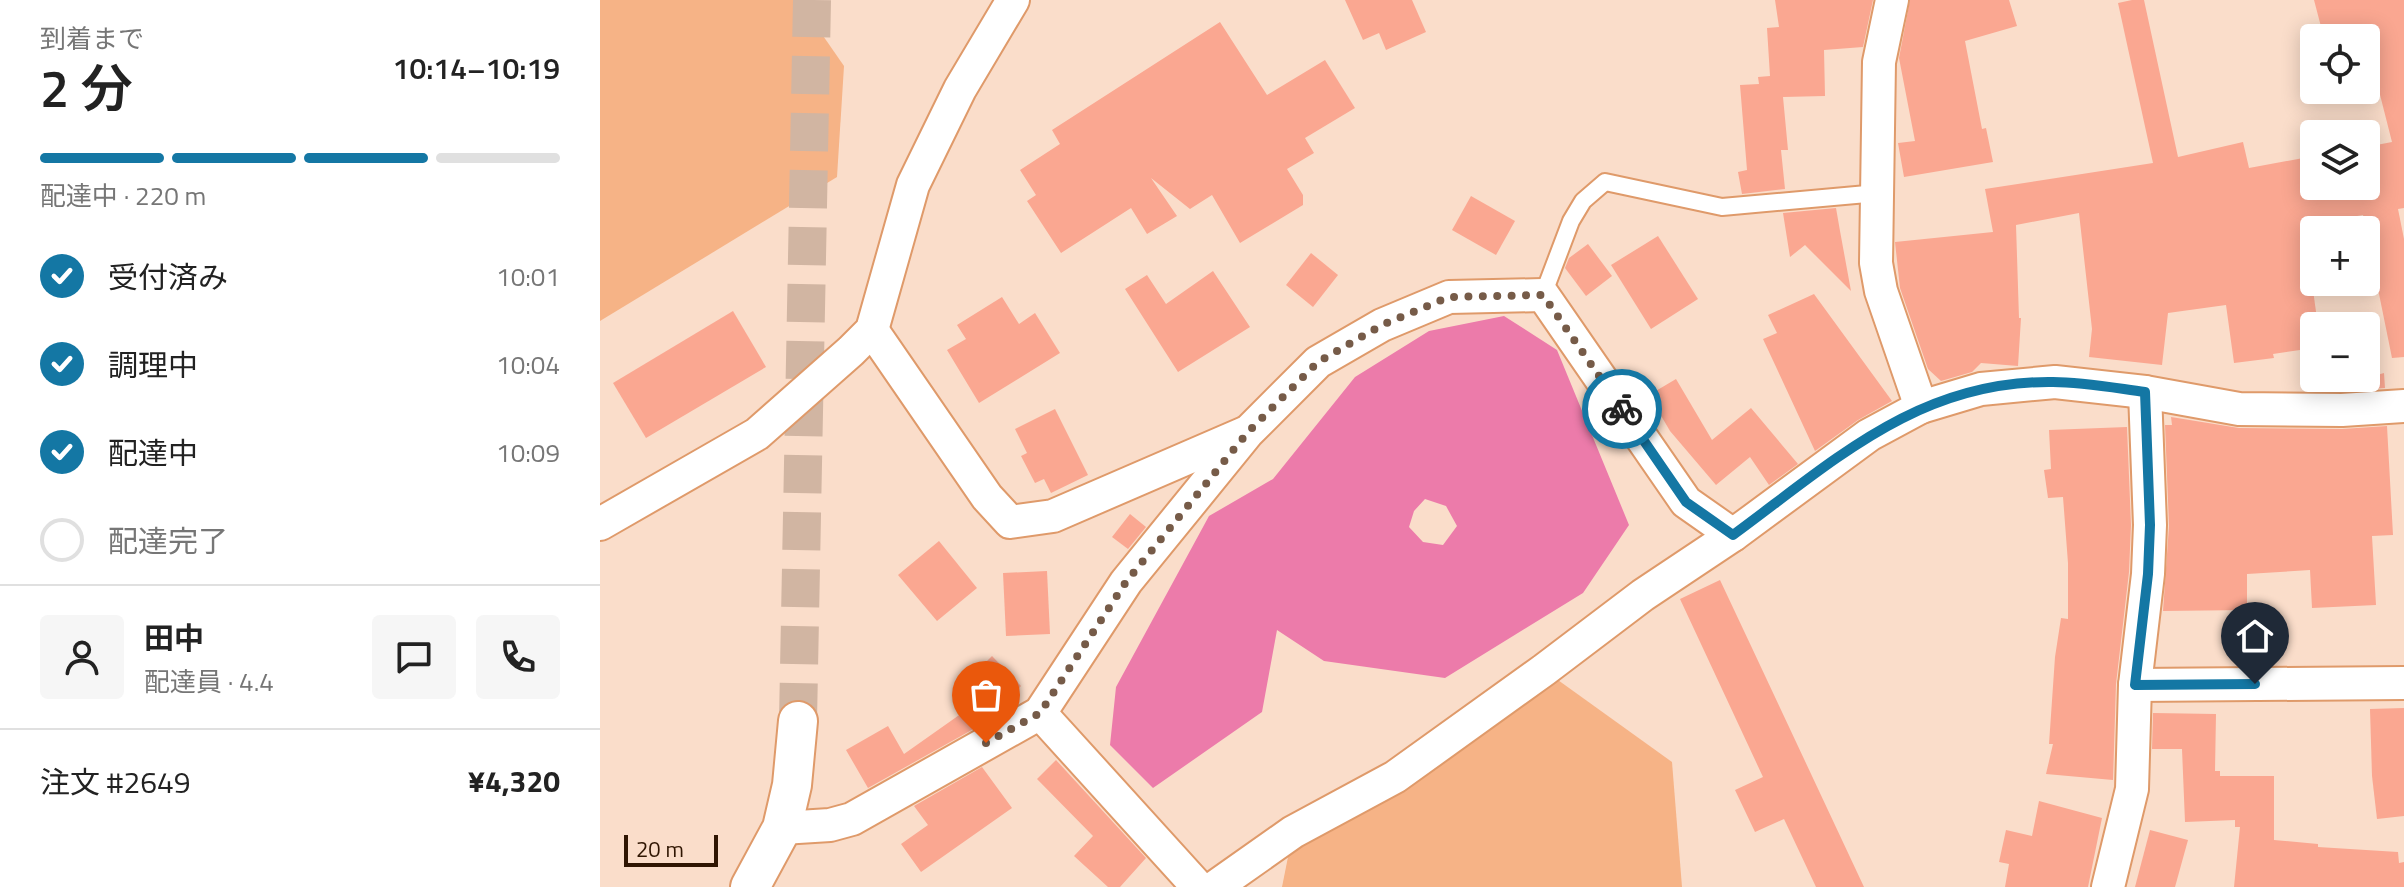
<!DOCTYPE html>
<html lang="ja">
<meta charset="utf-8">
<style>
body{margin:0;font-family:"Titillium Web","Noto Sans JP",sans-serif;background:#f6f6f6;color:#222;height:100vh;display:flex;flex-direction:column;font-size:30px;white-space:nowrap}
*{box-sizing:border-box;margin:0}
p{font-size:26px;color:#767676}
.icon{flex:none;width:44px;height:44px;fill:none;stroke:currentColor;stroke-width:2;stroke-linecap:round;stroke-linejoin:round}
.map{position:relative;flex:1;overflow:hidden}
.drawer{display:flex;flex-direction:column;background:#fff;width:600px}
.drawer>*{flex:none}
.buttons{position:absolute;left:1700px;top:24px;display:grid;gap:16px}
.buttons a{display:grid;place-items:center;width:80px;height:80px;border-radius:8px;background:#fff;box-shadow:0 4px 20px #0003;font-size:40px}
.scale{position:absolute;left:24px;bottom:20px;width:94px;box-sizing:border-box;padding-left:8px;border:4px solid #2f1502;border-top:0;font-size:22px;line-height:28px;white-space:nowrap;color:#2f1502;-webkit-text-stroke:6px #faddca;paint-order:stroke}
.pin{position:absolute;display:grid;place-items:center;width:68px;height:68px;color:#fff;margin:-82px -34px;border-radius:50% 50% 50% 0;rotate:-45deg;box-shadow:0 0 8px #0007}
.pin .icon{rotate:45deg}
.courier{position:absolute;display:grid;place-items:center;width:80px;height:80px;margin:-40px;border:6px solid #1477a4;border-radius:50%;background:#fff;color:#222;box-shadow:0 2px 10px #0007}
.overview em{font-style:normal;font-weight:600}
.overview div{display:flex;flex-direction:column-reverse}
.overview{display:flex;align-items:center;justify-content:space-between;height:136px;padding:0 40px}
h1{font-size:52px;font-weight:600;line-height:60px}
.bar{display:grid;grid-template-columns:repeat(4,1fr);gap:12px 8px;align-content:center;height:96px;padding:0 40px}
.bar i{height:10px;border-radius:6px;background:#e0e0e0}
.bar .current{background:#1477a4}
.bar p{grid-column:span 4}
.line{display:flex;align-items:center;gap:20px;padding:0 40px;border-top:2px solid #e0e0e0}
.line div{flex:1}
.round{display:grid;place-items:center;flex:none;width:84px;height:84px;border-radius:8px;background:#f6f6f6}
ol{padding:0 40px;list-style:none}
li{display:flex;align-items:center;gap:24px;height:88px}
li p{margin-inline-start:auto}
li .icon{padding:8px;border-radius:50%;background:#1477a4;color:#fff;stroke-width:4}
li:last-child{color:#767676}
li i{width:44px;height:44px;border:4px solid #e0e0e0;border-radius:50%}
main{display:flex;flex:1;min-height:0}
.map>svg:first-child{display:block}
</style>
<main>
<section class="drawer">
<div class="overview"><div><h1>2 分</h1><p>到着まで</p></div><em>10:14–10:19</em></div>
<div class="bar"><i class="current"></i><i class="current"></i><i class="current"></i><i></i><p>配達中 · 220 m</p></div>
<ol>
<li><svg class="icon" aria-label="check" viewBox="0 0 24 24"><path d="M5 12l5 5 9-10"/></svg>受付済み<p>10:01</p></li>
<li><svg class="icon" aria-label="check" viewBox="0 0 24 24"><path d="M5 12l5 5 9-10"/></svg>調理中<p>10:04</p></li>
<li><svg class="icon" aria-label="check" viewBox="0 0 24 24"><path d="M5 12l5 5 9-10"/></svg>配達中<p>10:09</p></li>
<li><i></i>配達完了</li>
</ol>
<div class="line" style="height:144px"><a class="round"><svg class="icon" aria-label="person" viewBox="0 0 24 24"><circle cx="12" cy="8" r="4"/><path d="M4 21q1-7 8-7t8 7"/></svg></a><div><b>田中</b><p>配達員 · 4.4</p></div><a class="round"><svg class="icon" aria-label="chat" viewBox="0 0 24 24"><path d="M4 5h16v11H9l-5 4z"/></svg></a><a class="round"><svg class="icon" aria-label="phone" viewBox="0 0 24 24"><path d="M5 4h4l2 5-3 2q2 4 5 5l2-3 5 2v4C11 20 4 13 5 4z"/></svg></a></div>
<div class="line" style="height:104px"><div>注文 #2649</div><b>¥4,320</b></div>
</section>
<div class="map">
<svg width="1804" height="887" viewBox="0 0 1804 887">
<rect width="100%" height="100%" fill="#faddca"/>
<!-- green -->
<g fill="#f6b386">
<polygon points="0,0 195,0 210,17 244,66 237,177 0,321"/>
<polygon points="944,670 1072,762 1082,887 682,887 693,832"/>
</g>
<!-- water -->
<path fill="#ec7baa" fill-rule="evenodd" d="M904,316L957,350L1029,525L983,593L845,678L724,661L677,630L662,712L553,788L510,745L516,687L609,516L673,479L755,377L829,331ZM825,499L846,506L857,526L843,545L823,542L809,527L814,511Z"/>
<!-- building -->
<g fill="#faa791">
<polygon points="745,0 812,0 826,32 786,50 779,33 763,40"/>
<polygon points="1175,0 1273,0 1263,47 1224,50 1225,96 1183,97 1188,150 1181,150 1185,189 1142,194 1138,172 1147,170 1140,85 1159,84 1158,77 1170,76 1167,28 1179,27"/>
<polygon points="1310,0 1409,0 1417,26 1365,41 1382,129 1386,128 1393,162 1304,177 1298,143 1315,141 1299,58"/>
<polygon points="1532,0 1544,0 1578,157 1643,142 1649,168 1714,156 1714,186 1766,186 1766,147 1792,142 1777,83 1766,86 1766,28 1724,38 1714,0 1804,0 1804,208 1798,209 1804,239 1804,357 1792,358 1763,215 1704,225 1718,326 1714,326 1714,348 1673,354 1674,358 1634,363 1626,305 1568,313 1562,365 1489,357 1492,329 1479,213 1416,225 1419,318 1421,318 1418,366 1381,363 1372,372 1341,381 1328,369 1300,288 1295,242 1393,232 1385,189 1553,163 1518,3"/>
<polygon points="620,22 667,95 725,60 755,108 705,138 714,153 687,169 703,195 703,205 640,243 612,195 590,209 551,178 577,216 547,234 531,208 461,253 427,201 436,195 420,170 460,144 452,130"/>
<polygon points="871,196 915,221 896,255 852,230"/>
<polygon points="1236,208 1240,231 1251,291 1205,245 1190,257 1183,213"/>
<polygon points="1058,236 1098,299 1051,329 1011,265"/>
<polygon points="988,244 1012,276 986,296 965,268 969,258"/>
<polygon points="711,253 738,275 713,307 686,285"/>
<polygon points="613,271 650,327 578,372 525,289 547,275 566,304"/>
<polygon points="1214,294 1292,401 1258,420 1215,451 1163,339 1177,333 1168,315"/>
<polygon points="402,297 419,324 435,313 460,353 379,403 347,350 366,339 357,325"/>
<polygon points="133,311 166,367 46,438 13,383"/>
<polygon points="1784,373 1785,388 1739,391 1737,378 1766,378"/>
<polygon points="1076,379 1112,440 1151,408 1198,464 1169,485 1150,457 1116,485 1070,431 1049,395"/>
<polygon points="455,409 488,475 451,493 444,479 435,483 421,456 427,453 415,429"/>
<polygon points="1571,417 1639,428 1742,429 1787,426 1793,535 1772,536 1776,605 1712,608 1710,570 1647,574 1647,610 1563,611 1569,526 1565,425 1572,425"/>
<polygon points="1527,427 1531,525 1529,572 1516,684 1513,780 1446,774 1453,744 1449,744 1455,657 1461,618 1468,619 1468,563 1463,497 1448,498 1444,470 1451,469 1449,430"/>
<polygon points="530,514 546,527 528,549 512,537"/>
<polygon points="339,541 377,588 337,621 298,575"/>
<polygon points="447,571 450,634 406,636 403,573"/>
<polygon points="1120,580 1152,648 1264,887 1216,887 1184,819 1155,832 1135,790 1163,777 1080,599"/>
<polygon points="392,656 421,686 386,722 268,788 246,750 288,726 304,754 372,706 357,691"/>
<polygon points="1804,708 1804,816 1777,819 1772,776 1770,709"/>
<polygon points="1553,713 1616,714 1615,771 1620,771 1620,776 1674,776 1674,840 1718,844 1718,847 1798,852 1799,863 1804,862 1804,887 1634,887 1640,827 1635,827 1635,820 1585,822 1582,749 1552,749"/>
<polygon points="456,760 546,858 520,887 508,887 474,856 493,836 437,779"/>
<polygon points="382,767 412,808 321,872 301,844 328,825 314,806"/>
<polygon points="1439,801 1502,818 1488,887 1405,887 1409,864 1399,862 1406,830 1432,836"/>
<polygon points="1550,830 1588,840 1575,887 1535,887"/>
</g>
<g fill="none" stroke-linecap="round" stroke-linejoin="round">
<!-- tertiary-tunnel -->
<polyline stroke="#d1b5a2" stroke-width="38" stroke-dasharray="38 19" stroke-linecap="butt" points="198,721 212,0"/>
<!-- service casing -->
<g stroke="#df9a6a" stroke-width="20">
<polyline id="service" points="943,295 971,221 983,201 1005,182 1122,207 1278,193"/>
</g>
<!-- minor casing -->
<g stroke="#df9a6a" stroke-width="36">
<g id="minor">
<polyline points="1292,0 1279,62 1276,263 1281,291 1321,407"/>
<polyline points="272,330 387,497 410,522 453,516 645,433"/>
<polyline points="0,524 157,434 251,351 272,330 313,185 360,89 413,0"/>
<polyline points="1535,685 1804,683"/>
<polyline points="440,713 598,887"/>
<polyline points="182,828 230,825 252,819 440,713 526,582 648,432 718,362 782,325 849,297 943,295 1086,502 1133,535"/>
<polyline points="615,887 693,832 795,777 944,670 1043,595 1133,535 1269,435 1321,407 1381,389 1455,382 1545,392 1639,409 1742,410 1804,406"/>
<polyline points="1508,887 1532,789 1535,685 1548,574 1550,525 1545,392"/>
</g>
</g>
<!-- tertiary casing -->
<g stroke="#df9a6a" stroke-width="42">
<polyline id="tertiary" points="150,887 182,828 192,785 198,721"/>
</g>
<!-- service -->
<use href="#service" stroke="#fff" stroke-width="16"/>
<!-- minor -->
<use href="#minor" stroke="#fff" stroke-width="32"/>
<!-- tertiary -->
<use href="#tertiary" stroke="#fff" stroke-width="38"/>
</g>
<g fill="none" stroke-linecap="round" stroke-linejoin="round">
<!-- done -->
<polyline stroke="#765b48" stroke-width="8" stroke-dasharray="0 14.4" points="386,743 440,713 526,582 648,432 718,362 782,325 849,297 943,295 1022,409"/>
<!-- route -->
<path stroke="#1477a4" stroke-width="10" d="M1022,409L1086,502L1133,535C1234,461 1319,380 1453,382C1483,382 1515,388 1545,392L1550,525L1548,574L1535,685L1655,684"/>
</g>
</svg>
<div class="buttons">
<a><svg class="icon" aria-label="locate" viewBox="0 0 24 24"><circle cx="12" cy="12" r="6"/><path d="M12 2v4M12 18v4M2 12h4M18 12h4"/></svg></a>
<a><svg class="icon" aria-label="layers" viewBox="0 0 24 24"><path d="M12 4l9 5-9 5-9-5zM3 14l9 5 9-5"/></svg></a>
<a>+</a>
<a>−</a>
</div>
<div class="scale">20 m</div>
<div class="pin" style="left:386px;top:743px;background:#ea580c"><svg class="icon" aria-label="bag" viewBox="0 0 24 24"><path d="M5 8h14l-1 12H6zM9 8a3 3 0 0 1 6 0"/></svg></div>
<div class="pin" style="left:1655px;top:684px;background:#1f2937"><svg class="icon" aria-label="home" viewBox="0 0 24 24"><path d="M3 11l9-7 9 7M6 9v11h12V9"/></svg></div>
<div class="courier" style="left:1022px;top:409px"><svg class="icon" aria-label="bike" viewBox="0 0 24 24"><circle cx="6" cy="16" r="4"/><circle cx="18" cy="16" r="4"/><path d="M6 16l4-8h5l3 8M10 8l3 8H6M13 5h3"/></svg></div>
</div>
</main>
